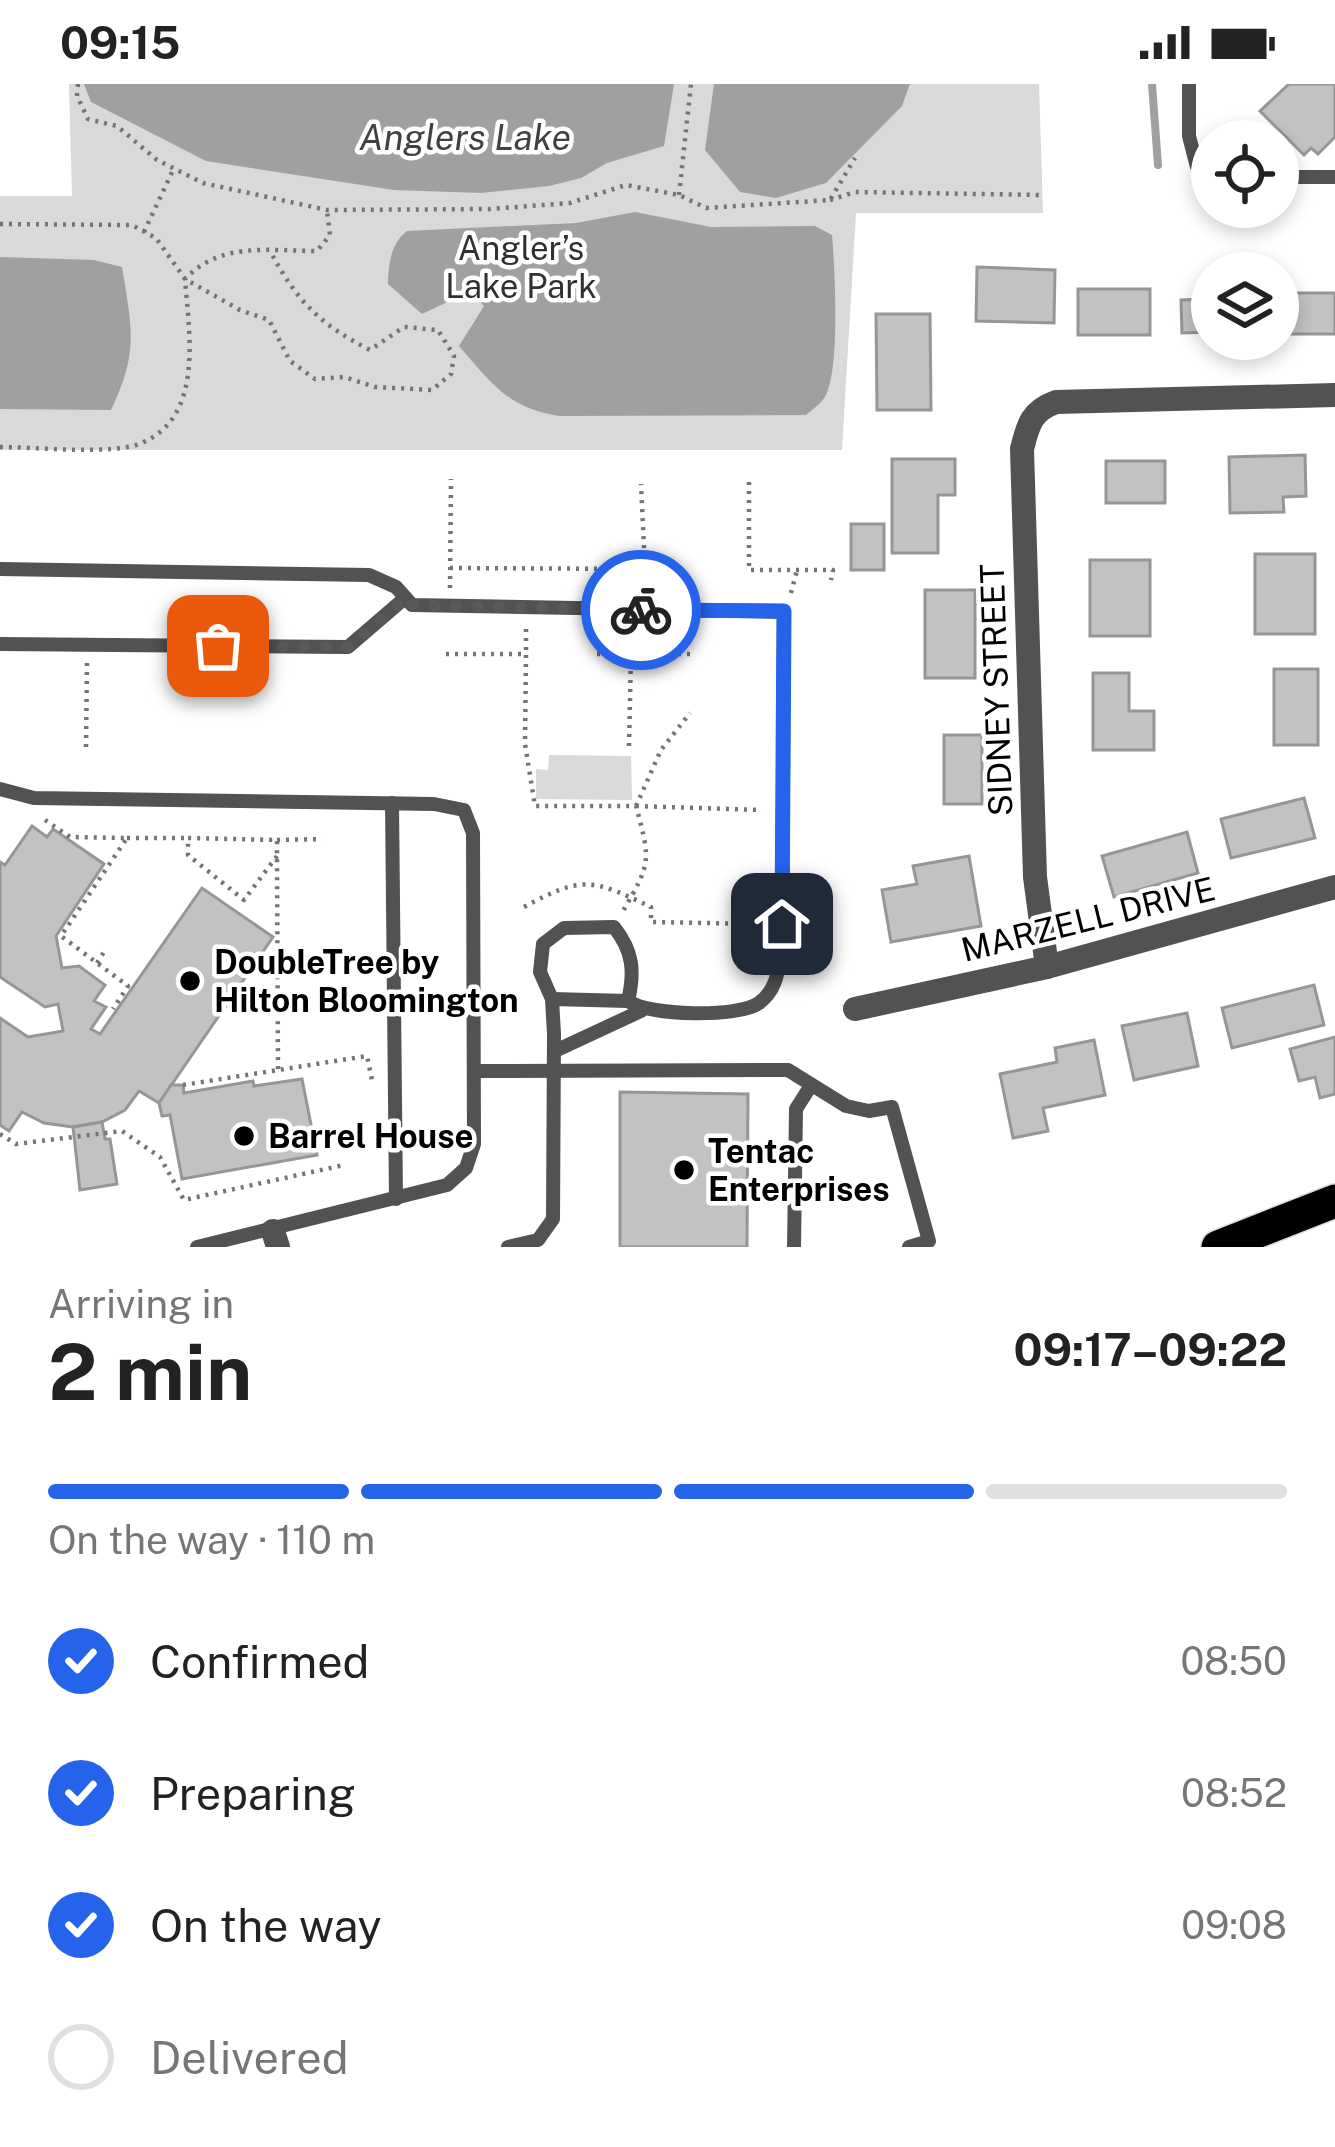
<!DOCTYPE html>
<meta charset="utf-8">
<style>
body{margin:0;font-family:"Public Sans",sans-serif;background:#f6f6f6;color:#222;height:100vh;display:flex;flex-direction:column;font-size:45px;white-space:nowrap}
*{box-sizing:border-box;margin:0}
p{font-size:39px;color:#767676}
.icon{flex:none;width:66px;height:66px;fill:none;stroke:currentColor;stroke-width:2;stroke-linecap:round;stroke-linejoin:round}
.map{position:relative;height:1163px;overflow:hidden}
.drawer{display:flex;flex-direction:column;background:#fff;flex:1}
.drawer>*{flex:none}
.tools{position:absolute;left:1191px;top:36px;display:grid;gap:24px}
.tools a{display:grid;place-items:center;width:108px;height:108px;border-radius:50%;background:#fff;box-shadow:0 6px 18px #0003;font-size:60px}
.pin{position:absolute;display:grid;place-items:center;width:102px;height:102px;color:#fff;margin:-51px;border-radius:24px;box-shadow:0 6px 18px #0006}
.courier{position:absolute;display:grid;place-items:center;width:120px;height:120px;margin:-60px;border:9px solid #2563eb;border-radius:50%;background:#fff;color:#222;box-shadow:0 3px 15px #0007}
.summary em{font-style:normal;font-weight:700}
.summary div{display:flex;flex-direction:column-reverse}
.summary{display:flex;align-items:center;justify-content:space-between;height:204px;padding:0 48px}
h1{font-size:78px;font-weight:700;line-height:90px}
.bar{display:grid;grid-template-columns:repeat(4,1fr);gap:18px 12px;align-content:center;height:144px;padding:0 48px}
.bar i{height:15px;border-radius:9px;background:#e0e0e0}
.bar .on{background:#2563eb}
.bar p{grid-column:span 4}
ol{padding:0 48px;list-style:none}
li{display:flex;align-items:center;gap:36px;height:132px}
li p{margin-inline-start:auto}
li .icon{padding:12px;border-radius:50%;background:#2563eb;color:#fff;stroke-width:4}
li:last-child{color:#767676}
li i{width:66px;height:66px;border:6px solid #e0e0e0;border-radius:50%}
.status{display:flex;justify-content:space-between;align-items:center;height:84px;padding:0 60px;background:#fff;direction:ltr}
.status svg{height:33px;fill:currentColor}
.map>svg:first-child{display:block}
</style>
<div class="status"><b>09:15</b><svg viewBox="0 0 49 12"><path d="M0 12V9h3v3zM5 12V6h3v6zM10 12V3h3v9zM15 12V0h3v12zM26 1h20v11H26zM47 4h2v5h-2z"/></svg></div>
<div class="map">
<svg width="1335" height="1163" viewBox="0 0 1335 1163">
<rect width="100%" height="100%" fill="#fff"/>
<!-- green -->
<g fill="#d9d9d9">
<polygon points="69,0 1039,0 1043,129 856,129 842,366 0,366 0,112 72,112"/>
<polygon points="549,671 631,672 632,716 536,715 536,685 548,686"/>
</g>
<!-- water -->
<g fill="#a0a0a0">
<polygon points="84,0 674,0 664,62 607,79 581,94 549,102 481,109 394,106 206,77 91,18"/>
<polygon points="714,0 910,0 902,22 826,99 776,114 740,108 705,66"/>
<path d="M635,128L711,143L815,142L832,151C835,186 840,282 826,311C822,319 813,325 806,331L559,332C508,324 492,300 459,262L484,222L471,207L422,230L388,200C388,181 391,159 407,147L576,139Z"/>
<path d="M0,173L94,176L122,183C132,245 139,268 111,326L0,325Z"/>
</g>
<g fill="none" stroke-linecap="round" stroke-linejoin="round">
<!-- stream -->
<polyline stroke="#a0a0a0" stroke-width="8" points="1152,0 1158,81"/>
</g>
<!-- building -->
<g fill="#c2c2c2" stroke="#969696" stroke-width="3">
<polygon points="1289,0 1335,0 1335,53 1318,70 1311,64 1304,71 1260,27"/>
<polygon points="977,183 1055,186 1054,239 976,237"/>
<polygon points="1206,199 1212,199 1212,248 1182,249 1181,216 1207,215"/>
<rect x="1078" y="205" width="72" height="46"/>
<rect x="1278" y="209" width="57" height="41"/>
<polygon points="876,230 930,230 931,326 877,326"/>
<polygon points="1305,371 1306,412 1283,413 1284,428 1230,429 1229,373"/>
<polygon points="892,375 955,375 955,411 938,411 938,469 892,469"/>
<rect x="1106" y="377" width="59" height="42"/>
<rect x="851" y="440" width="33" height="46"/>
<rect x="1255" y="470" width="60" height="80"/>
<rect x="1090" y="476" width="60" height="76"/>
<rect x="925" y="506" width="50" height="88"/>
<rect x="1274" y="585" width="44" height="76"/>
<polygon points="1093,589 1129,589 1129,627 1154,627 1154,666 1093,666"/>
<rect x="944" y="651" width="38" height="69"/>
<polygon points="1304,714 1315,754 1231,774 1221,735"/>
<polygon points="32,742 47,753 53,745 104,780 56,852 62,884 79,882 105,901 94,917 106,923 91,945 100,950 202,804 273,853 159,1019 139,1007 125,1026 102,1038 73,1043 44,1039 22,1028 9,1047 0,1041 0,934 28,953 63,947 58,920 45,923 0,893 0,778 5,781"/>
<polygon points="1187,748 1198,789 1114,813 1102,772"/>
<polygon points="969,772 981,842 891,858 882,806 917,800 913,782"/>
<polygon points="1314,901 1324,941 1232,964 1222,924"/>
<polygon points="1187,929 1198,982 1134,996 1122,942"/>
<polygon points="1335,953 1335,1010 1320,1014 1315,993 1299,997 1290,965"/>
<polygon points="1094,956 1105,1011 1043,1024 1048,1047 1013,1054 1000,990 1057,978 1055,964"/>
<polygon points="302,995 317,1071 182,1095 170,1031 162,1032 159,1019 171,1001 183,1001 184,1009 253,997 254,1002"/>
<polygon points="620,1008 748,1010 747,1163 620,1163"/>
<polygon points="102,1038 105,1055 110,1055 117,1100 80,1106 73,1043"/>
</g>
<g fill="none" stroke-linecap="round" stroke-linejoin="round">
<!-- trunk casing -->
<g stroke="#dbdbdb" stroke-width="36">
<polyline id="trunk" points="1218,1163 1335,1117"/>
</g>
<!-- path -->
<g stroke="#747474" stroke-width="4.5" stroke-dasharray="3 6" stroke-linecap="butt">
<polyline points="78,0 77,12 88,35 117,42 157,76 203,99 327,126 490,125 570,119 626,101 679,111 706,124 830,116 855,74"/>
<polyline points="679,111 691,0"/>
<polyline points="830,116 855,108 1042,111"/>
<path d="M0,140L132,141L156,154L185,195L240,226L269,236L290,277L315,295L344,293L375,303L432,306L451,290L454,272L438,246L404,243L370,266C319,240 297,217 270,167"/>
<polyline points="144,148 174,84"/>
<path d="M0,363C34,363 110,371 139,360C205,335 189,249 185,195C221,157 270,167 317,167L330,151L327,127"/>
<polyline points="749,398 749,486 833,486 831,496"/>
<polyline points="450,484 645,485 641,400"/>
<polyline points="450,504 451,395"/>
<polyline points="791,509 797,486"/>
<polyline points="526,545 526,570"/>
<path d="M446,570H526L525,660L535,722H636C651,777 651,779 623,827"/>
<polyline points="597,570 692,570"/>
<polyline points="629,662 631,572"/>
<polyline points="86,663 87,579"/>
<polyline points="636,722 762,726"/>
<polyline points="636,722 661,666 690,629"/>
<polyline points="45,736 70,753 127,754 61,852 128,902 113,925"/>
<polyline points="127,754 188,754"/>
<polyline points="277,756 322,755"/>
<polyline points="277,772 244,816 188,771 188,754 277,756 277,772 278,986"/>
<path d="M524,823C583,791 592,795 651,823V838L763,840"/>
<polyline points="97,879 104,868"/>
<polyline points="183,1001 367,972 372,996"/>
<polyline points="0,1050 16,1060 122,1047 160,1073 184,1116 344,1081"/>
</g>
<!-- service -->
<g stroke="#525252" stroke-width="14">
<polyline points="1189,0 1189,52 1197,83 1212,89"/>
<polyline points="1278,93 1335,93"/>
<path d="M0,485L369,491L396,503L412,521L784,528L782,867C778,886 777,906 759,919C738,934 649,932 628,917C635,887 633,867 614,843L564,844L543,860L540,888L552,915L554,950L553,1135L538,1156L508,1163"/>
<polyline points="0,560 348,563 405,514"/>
<polyline points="0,705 34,714 434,720 464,726 473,749 474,1060 466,1084 447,1101 197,1163"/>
<polyline points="392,719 396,1115"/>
<polyline points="552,915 628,917"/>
<polyline points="555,967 641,927"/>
<polyline points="474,987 788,986 846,1022 869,1027 892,1023 929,1157 909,1163"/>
<polyline points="794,1163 796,1025 810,1003"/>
</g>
<!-- minor -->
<g stroke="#525252" stroke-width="24">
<path d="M1047,883L1035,793L1022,365C1028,341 1031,327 1056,318L1335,311"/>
<polyline points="855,925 1047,883 1335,803"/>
<polyline points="273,1147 278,1163"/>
</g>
<!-- trunk -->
<use href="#trunk" stroke="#000" stroke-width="33"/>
</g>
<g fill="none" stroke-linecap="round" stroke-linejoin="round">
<!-- done -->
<polyline stroke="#595959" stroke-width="12" stroke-dasharray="0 21.6" points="218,562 348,563 406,514 412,521 641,526"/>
<!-- route -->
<polyline stroke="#2563eb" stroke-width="15" points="641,526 784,527 782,840"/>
</g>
<!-- markers -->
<g fill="#000" stroke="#fff" stroke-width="4.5">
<circle cx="190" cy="897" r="12"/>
<circle cx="244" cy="1052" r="12"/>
<circle cx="684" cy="1086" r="12"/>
</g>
<g text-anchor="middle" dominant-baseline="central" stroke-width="9" stroke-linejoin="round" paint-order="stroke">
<!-- park labels -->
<g font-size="33" fill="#303030" stroke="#fff">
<text x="521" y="164">Angler’s<tspan x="521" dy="38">Lake Park</tspan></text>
</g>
<!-- street labels -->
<g font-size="33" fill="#000" stroke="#fff">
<text transform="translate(996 606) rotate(-92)">SIDNEY STREET</text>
<text transform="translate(1088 835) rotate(-14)">MARZELL DRIVE</text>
</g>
<!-- poi labels -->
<g font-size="33" font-weight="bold" fill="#000" stroke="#fff" text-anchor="start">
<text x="214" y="878">DoubleTree by<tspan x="214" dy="38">Hilton Bloomington</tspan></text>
<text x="268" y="1052">Barrel House</text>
<text x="708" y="1067">Tentac<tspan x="708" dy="38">Enterprises</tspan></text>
</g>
<!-- water labels -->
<g font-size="36" font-style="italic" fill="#414141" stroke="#fff">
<text x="465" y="53">Anglers Lake</text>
</g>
</g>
</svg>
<div class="tools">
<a><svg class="icon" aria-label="locate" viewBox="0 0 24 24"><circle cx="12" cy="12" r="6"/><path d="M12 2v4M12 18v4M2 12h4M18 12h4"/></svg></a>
<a><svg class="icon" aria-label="layers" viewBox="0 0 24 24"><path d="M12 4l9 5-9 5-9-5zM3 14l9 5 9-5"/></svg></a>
</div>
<div class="pin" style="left:218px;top:562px;background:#ea580c"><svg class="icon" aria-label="bag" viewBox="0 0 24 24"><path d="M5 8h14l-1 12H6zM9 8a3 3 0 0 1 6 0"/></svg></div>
<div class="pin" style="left:782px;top:840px;background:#1f2937"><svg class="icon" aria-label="home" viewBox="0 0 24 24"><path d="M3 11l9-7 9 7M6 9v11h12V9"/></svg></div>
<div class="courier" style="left:641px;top:526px"><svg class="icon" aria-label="bike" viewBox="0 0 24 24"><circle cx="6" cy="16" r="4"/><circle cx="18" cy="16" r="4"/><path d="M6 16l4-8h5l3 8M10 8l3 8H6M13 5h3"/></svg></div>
</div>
<section class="drawer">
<div class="summary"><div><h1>2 min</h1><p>Arriving in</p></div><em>09:17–09:22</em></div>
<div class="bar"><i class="on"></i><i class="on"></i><i class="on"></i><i></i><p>On the way · 110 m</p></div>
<ol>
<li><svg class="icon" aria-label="check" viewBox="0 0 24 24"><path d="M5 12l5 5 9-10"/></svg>Confirmed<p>08:50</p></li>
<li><svg class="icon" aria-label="check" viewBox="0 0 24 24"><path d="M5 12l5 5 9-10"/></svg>Preparing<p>08:52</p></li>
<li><svg class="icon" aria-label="check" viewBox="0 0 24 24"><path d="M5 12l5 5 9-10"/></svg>On the way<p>09:08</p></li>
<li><i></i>Delivered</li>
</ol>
</section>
